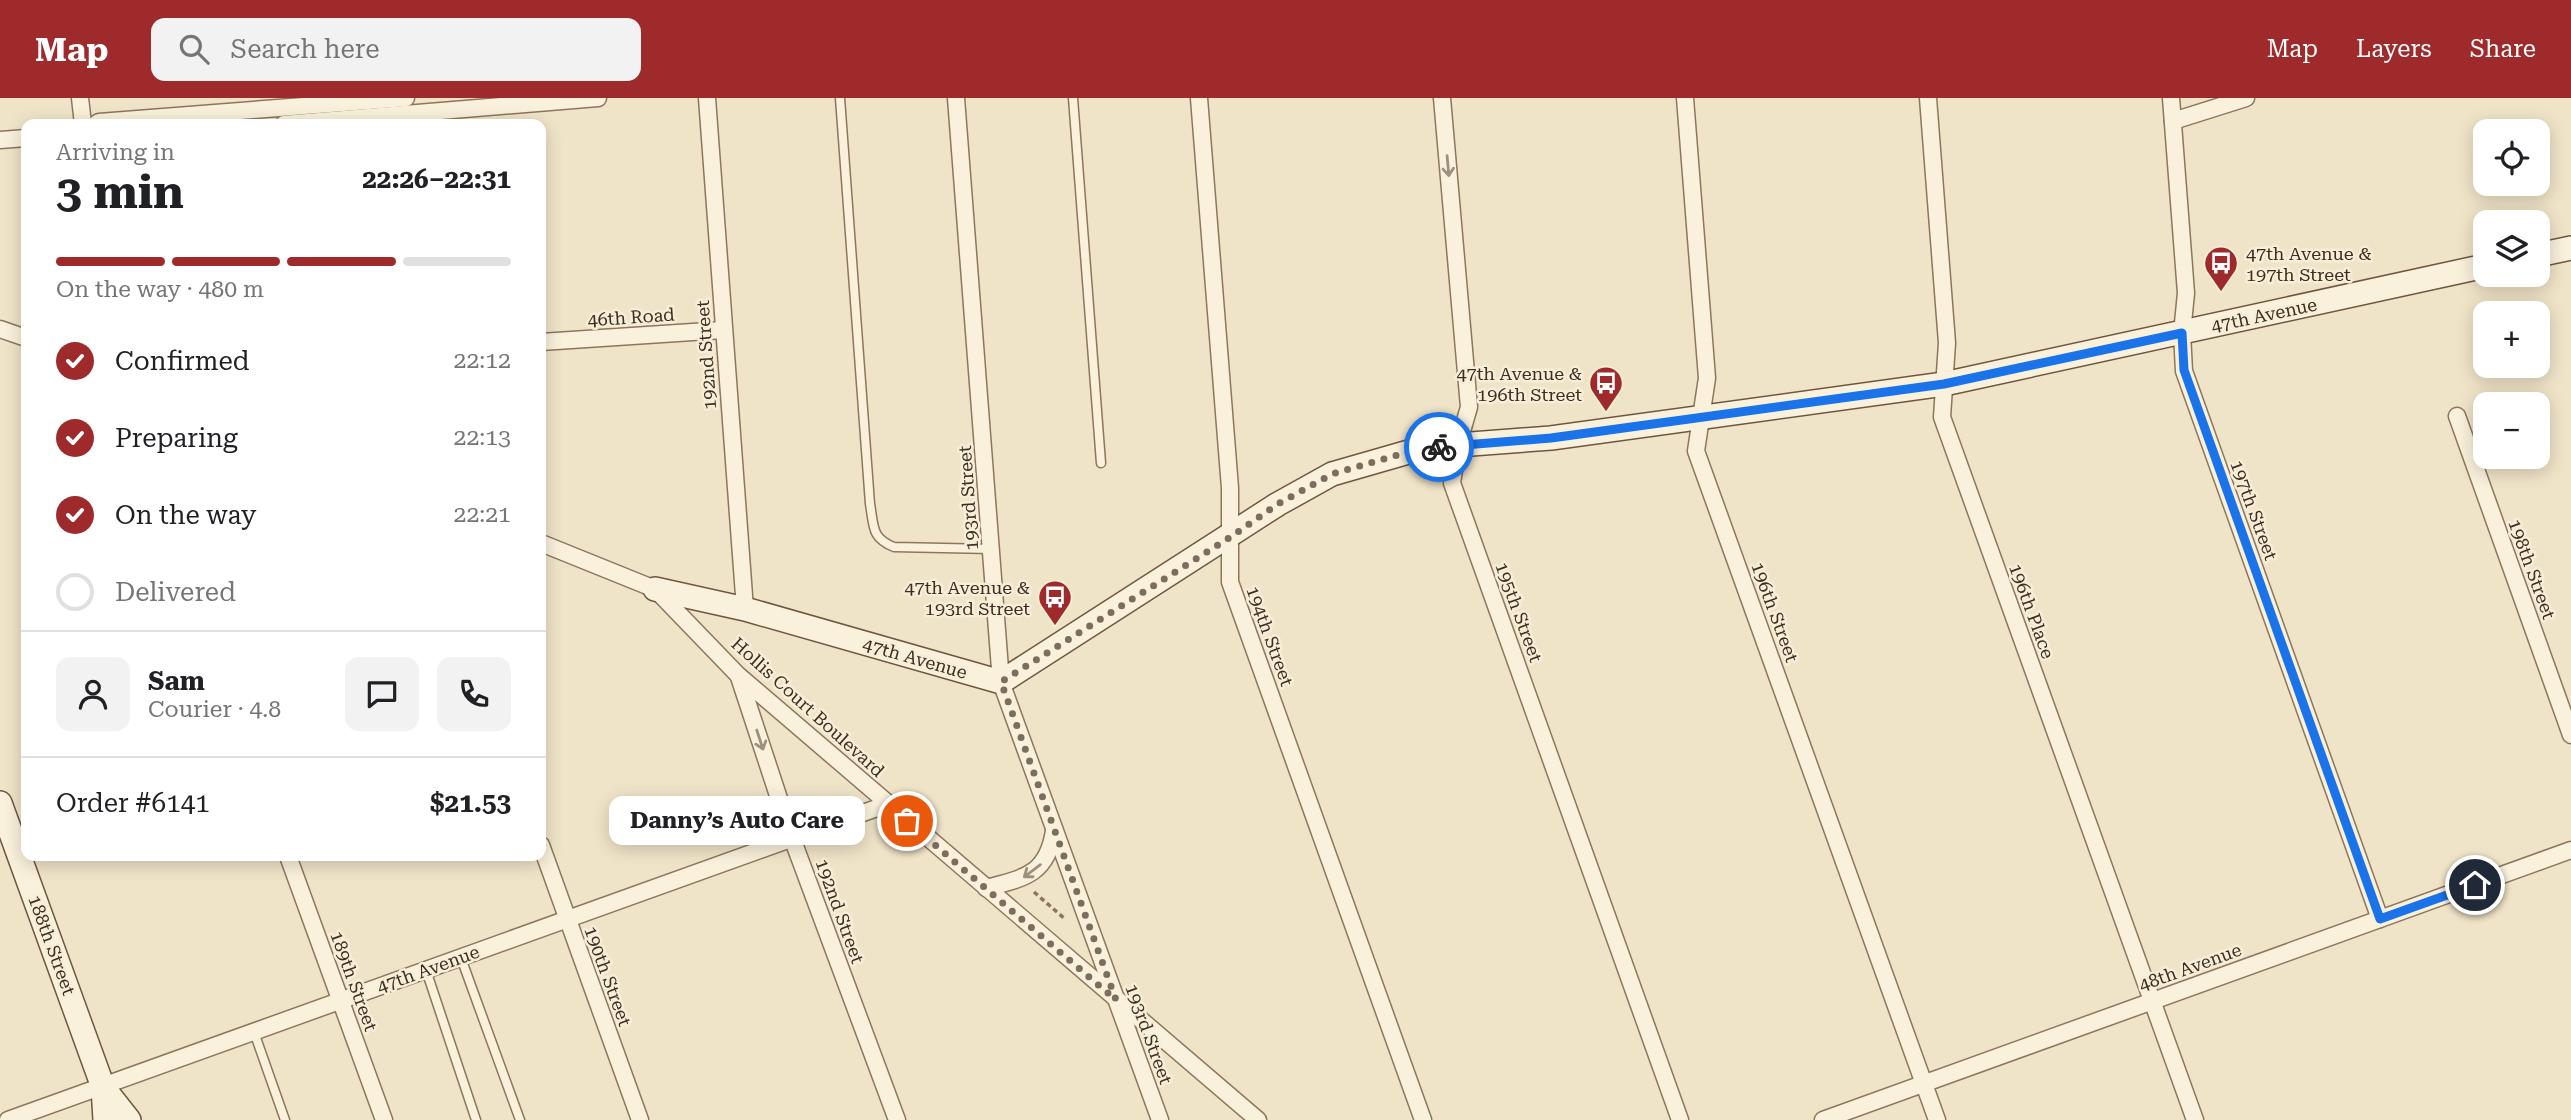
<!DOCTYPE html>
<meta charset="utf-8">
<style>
body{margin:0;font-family:"Roboto Serif",serif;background:#f2f2f2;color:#202124;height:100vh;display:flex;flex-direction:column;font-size:26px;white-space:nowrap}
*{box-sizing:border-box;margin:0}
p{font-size:23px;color:#757577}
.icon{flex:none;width:38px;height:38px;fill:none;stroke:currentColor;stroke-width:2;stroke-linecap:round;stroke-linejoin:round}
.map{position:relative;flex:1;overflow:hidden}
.panel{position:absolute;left:21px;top:21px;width:525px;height:742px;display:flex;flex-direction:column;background:#fff;border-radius:14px;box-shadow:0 4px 18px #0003}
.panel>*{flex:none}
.controls{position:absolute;left:2473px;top:21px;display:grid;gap:14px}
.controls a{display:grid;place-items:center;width:77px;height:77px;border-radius:14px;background:#fff;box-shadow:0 4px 18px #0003;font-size:35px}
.pin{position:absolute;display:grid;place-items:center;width:60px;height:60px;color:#fff;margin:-30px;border:4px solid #fff;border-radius:50%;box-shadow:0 2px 7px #0007}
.courier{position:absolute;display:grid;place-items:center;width:70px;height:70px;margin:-35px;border:5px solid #1a73e8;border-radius:50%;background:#fff;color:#222;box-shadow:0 2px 9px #0007}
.bubble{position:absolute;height:49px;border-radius:14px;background:#fff;box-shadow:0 4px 18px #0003;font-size:23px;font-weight:700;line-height:49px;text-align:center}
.head em{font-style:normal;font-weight:700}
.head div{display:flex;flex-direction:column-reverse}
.head{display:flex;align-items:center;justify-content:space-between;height:119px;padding:0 35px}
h1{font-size:46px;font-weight:700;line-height:52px}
.bar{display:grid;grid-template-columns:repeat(4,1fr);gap:10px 7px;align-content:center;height:84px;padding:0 35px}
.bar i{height:9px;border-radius:5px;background:#e0e0e0}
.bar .active{background:#9e2a2b}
.bar p{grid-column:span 4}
.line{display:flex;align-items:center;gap:18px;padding:0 35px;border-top:2px solid #e0e0e0}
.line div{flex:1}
.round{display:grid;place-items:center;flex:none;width:74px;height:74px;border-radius:14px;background:#f2f2f2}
ol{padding:0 35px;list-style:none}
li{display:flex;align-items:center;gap:21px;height:77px}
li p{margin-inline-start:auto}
li .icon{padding:7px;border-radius:50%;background:#9e2a2b;color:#fff;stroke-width:4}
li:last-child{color:#757577}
li i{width:38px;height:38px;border:4px solid #e0e0e0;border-radius:50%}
header{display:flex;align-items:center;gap:42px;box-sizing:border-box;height:98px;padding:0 35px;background:#9e2a2b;color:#fff}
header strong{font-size:33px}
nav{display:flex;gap:38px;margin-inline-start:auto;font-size:24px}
.search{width:490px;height:63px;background:#f2f2f2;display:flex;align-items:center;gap:18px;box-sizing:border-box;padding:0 24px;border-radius:14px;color:#757577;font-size:26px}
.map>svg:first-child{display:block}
</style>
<header>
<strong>Map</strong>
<div class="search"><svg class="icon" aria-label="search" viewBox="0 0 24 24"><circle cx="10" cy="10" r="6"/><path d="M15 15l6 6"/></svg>Search here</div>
<nav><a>Map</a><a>Layers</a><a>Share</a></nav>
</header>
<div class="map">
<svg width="2571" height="1022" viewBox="0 0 2571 1022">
<rect width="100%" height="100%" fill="#f0e4c8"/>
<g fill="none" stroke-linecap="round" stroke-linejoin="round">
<!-- lane casing -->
<g stroke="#8d765c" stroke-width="11">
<g id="lane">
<path d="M840,0L870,406C874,428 871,440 894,449L992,451"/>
<polyline points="1073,0 1101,365"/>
<polyline points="461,860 520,1022"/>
<polyline points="426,872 476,1022"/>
<polyline points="254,934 285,1022"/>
</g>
</g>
<!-- street casing -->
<g stroke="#8d765c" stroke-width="19">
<g id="street">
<polyline points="80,0 83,26"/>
<polyline points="707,0 745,511"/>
<polyline points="956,0 1001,584 1160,1022"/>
<polyline points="1199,0 1230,390 1230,484 1423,1022"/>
<polyline points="1442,0 1469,309 1458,347 1452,385 1680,1022"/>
<polyline points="1685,0 1707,280 1696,353 1937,1022"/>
<polyline points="1928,0 1947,245 1942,319 2195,1022"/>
<polyline points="2171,0 2186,195 2182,235 2184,273 2380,821"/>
<polyline points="2173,23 2246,0"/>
<polyline points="96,26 99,24 406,0"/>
<polyline points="284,26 598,0"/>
<polyline points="0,42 26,40"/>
<polyline points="0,231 26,240"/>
<polyline points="541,244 723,232"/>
<polyline points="2457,318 2571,637"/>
<polyline points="541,445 655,491 738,577 1258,1022"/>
<polyline points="739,579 792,740 897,1022"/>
<polyline points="541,747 640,1022"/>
<polyline points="288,758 384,1022"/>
<path d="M986,790C1024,780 1047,777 1054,733"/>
<polyline points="8,1022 888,706"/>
<polyline points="1823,1022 2571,752"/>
</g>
</g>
<!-- secondary casing -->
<g stroke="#6f573f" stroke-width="26">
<g id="secondary">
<polyline points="2538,157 2571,150"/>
<polyline points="655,491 745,511 1001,584 1278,406 1332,376 1412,353 1458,347 1551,340 1944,286 2485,168"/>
<polyline points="0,705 103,989 105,1022"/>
<polyline points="103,989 129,1022"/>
</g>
</g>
<!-- path -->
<polyline stroke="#8d765c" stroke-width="3.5" stroke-dasharray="5 3.5" stroke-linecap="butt" points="1034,794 1065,821"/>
<!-- lane -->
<use href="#lane" stroke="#faf1dc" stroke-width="8"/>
<!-- street -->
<use href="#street" stroke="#faf1dc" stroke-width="16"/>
<!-- secondary -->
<use href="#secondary" stroke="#faf1dc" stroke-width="23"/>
</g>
<!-- one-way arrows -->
<defs><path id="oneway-shaft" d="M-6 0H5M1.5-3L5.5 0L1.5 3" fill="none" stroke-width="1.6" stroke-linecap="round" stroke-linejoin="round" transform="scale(1.75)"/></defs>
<g stroke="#9c907e">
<use href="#oneway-shaft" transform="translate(1448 68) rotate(85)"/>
<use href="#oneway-shaft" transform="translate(760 642) rotate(72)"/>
<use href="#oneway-shaft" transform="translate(1032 773) rotate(143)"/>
</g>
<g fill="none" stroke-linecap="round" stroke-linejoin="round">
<!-- done -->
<polyline stroke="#7c6e5b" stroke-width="7" stroke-dasharray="0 12.6" points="907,723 1116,902 1001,584 1229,440 1278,406 1332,376 1412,353 1439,349"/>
<!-- route -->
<polyline stroke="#1a73e8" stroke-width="9" points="1439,349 1551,340 1944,286 2182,235 2184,272 2380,821 2475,787"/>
</g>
<!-- icons -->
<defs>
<g id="bus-pin" transform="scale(1.75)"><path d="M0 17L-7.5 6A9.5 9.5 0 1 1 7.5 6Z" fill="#9e2a2b" stroke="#f7eed8"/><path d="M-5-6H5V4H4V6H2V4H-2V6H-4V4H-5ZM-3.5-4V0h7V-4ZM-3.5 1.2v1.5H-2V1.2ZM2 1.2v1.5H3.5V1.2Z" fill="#fff"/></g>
</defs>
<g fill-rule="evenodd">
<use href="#bus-pin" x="2221" y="165"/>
<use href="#bus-pin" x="1606" y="285"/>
<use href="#bus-pin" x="1055" y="499"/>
</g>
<g text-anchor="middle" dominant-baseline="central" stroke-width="5" stroke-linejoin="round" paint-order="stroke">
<!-- poi labels -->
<g font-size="18" fill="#3d2e20" stroke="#f7eed8" text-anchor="end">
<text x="2246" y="155" text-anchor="start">47th Avenue &amp;<tspan x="2246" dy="21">197th Street</tspan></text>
<text x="1582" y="275">47th Avenue &amp;<tspan x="1582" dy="21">196th Street</tspan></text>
<text x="1030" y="489">47th Avenue &amp;<tspan x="1030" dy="21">193rd Street</tspan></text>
</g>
<!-- street labels -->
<g font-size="18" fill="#3d2e20" stroke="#f7eed8">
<text transform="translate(2264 217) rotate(-12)">47th Avenue</text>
<text transform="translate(631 219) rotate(-4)">46th Road</text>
<text transform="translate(706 257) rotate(-94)">192nd Street</text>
<text transform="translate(968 400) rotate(-94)">193rd Street</text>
<text transform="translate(2254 412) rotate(70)">197th Street</text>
<text transform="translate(2532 471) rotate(70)">198th Street</text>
<text transform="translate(2032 513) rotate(70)">196th Place</text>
<text transform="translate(1519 514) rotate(70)">195th Street</text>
<text transform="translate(1775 514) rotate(70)">196th Street</text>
<text transform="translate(1270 538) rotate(70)">194th Street</text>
<text transform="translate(915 560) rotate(16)">47th Avenue</text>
<text transform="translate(808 609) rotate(42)">Hollis Court Boulevard</text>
<text transform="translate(840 813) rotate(70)">192nd Street</text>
<text transform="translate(52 847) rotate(70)">188th Street</text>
<text transform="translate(2190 869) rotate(-20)">48th Avenue</text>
<text transform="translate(428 871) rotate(-20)">47th Avenue</text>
<text transform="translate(608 878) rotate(70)">190th Street</text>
<text transform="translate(354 883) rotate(70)">189th Street</text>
<text transform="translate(1149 936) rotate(70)">193rd Street</text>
</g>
</g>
</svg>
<div class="controls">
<a><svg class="icon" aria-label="locate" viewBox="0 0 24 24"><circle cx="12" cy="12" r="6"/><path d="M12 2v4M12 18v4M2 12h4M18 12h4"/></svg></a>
<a><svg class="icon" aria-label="layers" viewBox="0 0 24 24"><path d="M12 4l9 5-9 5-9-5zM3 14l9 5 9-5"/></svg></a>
<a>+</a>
<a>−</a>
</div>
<div class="pin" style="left:907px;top:723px;background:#ea580c"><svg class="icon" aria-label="bag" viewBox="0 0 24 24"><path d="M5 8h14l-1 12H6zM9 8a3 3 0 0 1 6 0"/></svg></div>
<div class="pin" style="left:2475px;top:787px;background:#1f2937"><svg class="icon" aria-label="home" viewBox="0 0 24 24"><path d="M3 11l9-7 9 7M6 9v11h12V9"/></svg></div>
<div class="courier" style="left:1439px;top:349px"><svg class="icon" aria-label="bike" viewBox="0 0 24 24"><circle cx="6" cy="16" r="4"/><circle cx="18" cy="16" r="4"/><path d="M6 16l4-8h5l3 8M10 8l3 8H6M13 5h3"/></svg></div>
<div class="bubble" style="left:609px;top:698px;width:256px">Danny’s Auto Care</div>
<section class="panel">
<div class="head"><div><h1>3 min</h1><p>Arriving in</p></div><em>22:26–22:31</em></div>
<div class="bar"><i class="active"></i><i class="active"></i><i class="active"></i><i></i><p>On the way · 480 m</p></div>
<ol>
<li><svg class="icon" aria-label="check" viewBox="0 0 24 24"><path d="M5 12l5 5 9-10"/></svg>Confirmed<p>22:12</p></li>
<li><svg class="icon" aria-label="check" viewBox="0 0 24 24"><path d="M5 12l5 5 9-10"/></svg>Preparing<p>22:13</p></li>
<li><svg class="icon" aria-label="check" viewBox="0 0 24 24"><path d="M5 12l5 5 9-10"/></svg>On the way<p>22:21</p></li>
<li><i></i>Delivered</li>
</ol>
<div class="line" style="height:126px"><a class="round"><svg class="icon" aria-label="person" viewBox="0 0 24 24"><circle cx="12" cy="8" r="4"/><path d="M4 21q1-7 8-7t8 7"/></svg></a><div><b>Sam</b><p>Courier · 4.8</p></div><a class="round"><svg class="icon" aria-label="chat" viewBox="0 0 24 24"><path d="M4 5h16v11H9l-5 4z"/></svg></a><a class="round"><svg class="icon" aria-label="phone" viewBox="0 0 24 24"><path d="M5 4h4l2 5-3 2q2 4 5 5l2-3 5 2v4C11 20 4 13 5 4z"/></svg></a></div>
<div class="line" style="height:91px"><div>Order #6141</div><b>$21.53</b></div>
</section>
</div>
